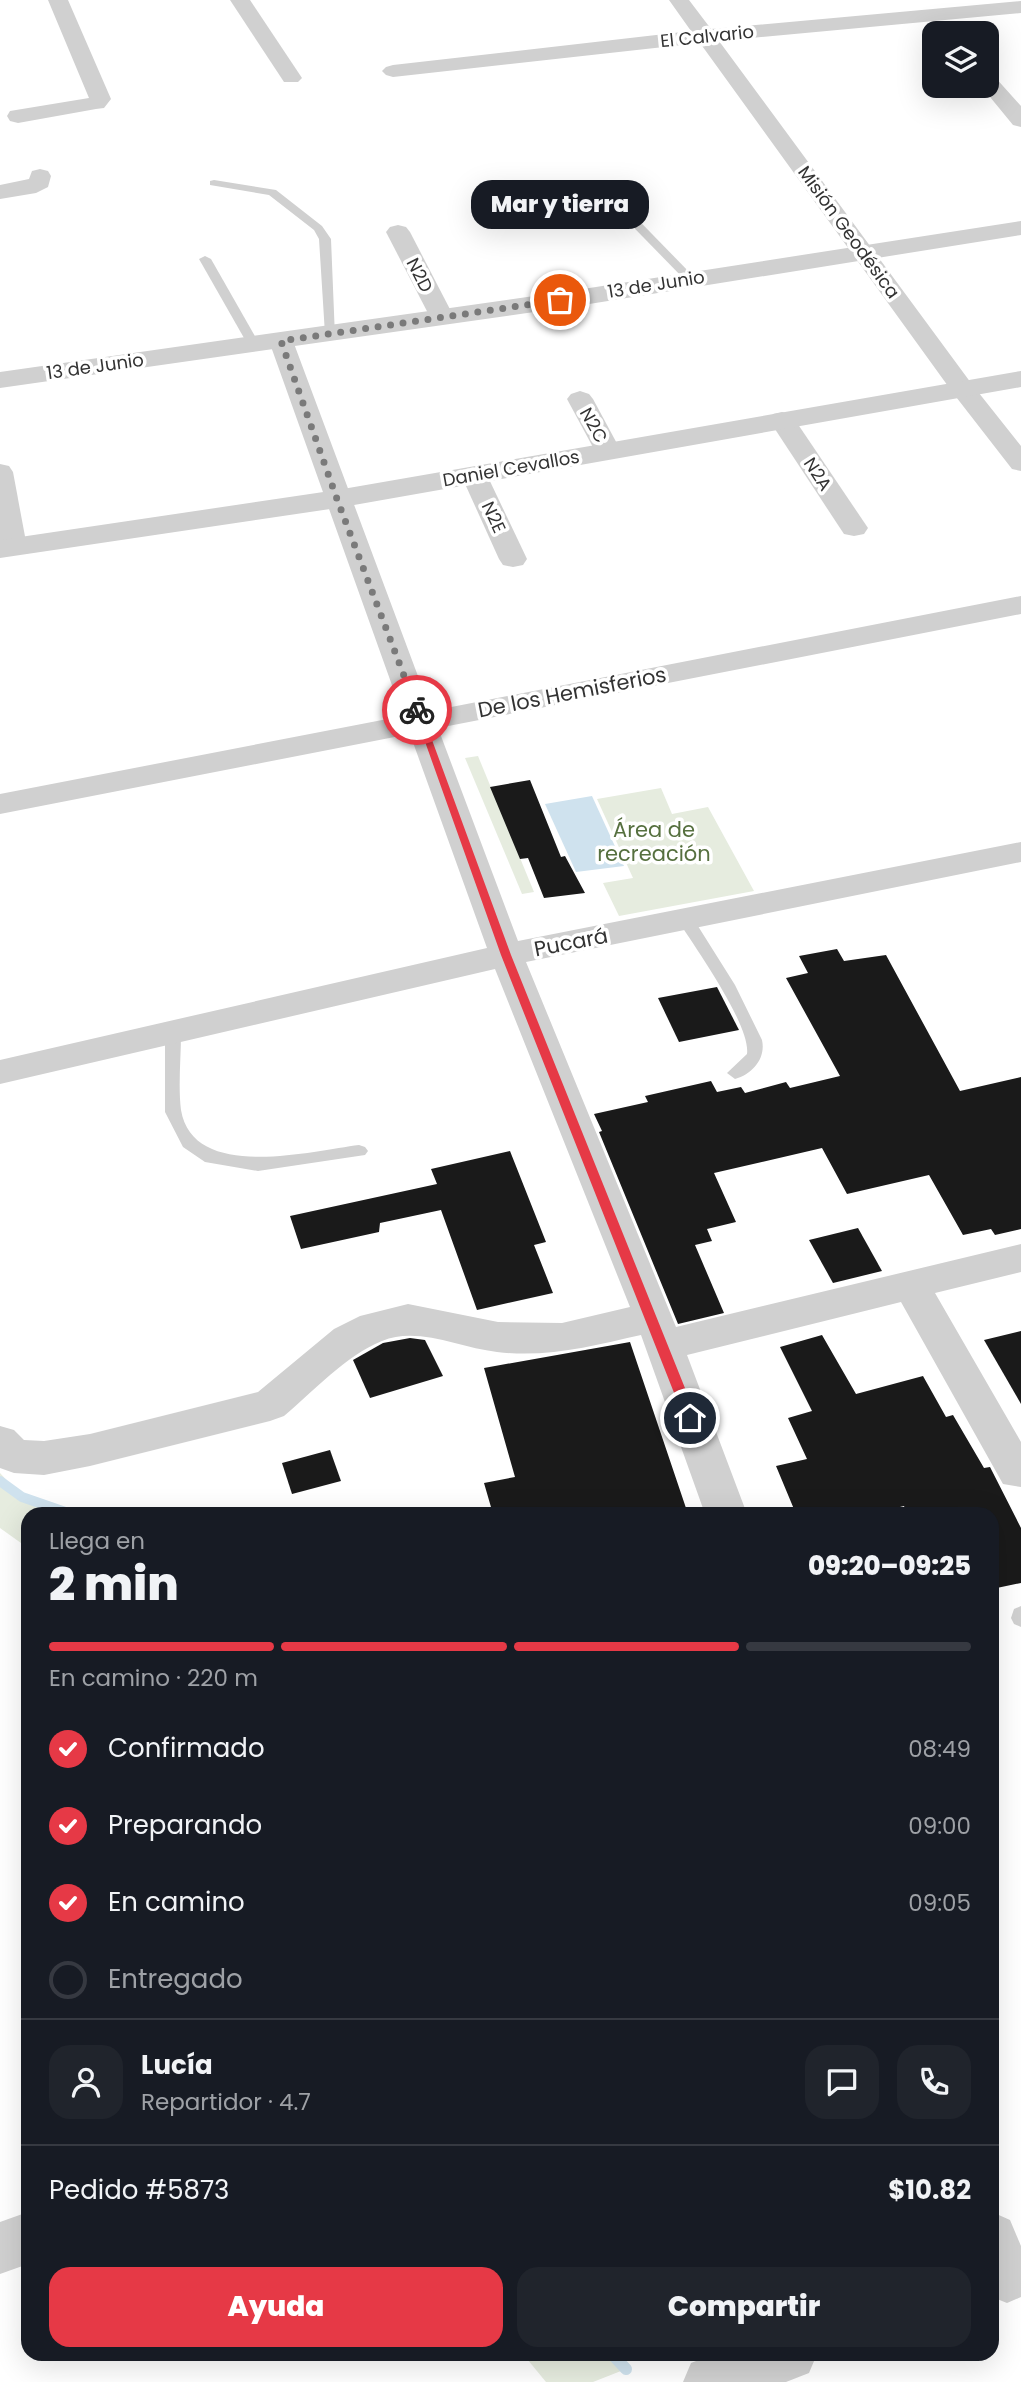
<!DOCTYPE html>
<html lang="es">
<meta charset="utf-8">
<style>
body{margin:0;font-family:Poppins,sans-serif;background:#20242c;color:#f1f3f6;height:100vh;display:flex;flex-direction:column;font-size:26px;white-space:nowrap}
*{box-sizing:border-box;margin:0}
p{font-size:23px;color:#9ea1a6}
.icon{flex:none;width:38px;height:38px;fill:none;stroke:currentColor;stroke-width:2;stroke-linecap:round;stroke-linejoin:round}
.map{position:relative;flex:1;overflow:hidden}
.panel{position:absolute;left:21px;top:1507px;width:978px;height:854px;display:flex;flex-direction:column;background:#171b24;border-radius:21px;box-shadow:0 7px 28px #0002}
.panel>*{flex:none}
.fabs{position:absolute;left:922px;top:21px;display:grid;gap:14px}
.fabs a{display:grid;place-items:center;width:77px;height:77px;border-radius:14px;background:#171b24;box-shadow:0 7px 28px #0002;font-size:35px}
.pin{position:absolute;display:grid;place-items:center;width:60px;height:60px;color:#fff;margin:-30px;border:4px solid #fff;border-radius:50%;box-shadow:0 2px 7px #0007}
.courier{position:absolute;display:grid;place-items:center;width:70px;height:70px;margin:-35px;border:5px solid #e63946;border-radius:50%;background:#fff;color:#222;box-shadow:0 2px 9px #0007}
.bubble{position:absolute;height:49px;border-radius:21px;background:#171b24;box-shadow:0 7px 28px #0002;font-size:23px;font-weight:800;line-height:49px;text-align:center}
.headline em{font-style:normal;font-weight:800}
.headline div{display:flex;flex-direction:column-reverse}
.headline{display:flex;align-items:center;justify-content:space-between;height:119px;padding:0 28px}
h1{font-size:46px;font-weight:800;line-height:52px}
.bar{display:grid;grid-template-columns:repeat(4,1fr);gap:10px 7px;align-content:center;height:84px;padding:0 28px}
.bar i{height:9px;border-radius:5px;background:#363941}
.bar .current{background:#e63946}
.bar p{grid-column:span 4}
.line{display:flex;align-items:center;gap:18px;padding:0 28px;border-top:2px solid #363941}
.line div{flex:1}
.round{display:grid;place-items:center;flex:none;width:74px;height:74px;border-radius:21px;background:#20242c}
ol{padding:0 28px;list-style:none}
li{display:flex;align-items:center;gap:21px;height:77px}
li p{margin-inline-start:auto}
li .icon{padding:7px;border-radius:50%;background:#e63946;color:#fff;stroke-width:4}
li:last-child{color:#9ea1a6}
li i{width:38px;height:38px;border:4px solid #363941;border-radius:50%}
.button{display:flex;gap:14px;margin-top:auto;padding:14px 28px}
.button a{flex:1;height:80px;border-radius:21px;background:#e63946;color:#fff;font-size:28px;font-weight:800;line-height:80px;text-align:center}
.button a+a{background:#20242c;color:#f1f3f6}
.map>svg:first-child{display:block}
</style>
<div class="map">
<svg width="1021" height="2382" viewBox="0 0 1021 2382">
<rect width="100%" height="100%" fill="#fff"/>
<!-- green -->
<g fill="#e6ecdf">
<polygon points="478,756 534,892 522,894 465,758"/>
<polygon points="661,788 672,814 708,807 754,891 619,916 603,883 633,878 597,799"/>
<polygon points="0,1473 22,1497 71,1514 28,1514 28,1548 0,1528"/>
<polygon points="523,2354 612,2354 626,2369 593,2382 546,2382"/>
</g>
<!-- water -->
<polygon fill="#cfe2ee" points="592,796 624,866 576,872 545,804"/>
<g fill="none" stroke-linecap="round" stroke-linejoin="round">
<!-- stream-far1 -->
<polyline stroke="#cfe2ee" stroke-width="10" points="0,1481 22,1497 71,1514"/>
<!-- stream -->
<polyline stroke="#cfe2ee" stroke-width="12" points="612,2354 626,2369"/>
</g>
<!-- building -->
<g fill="#1a1a1a">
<polygon points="530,780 561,857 565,856 585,893 544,898 528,858 520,859 490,787"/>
<polygon points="837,949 844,961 886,955 960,1091 1021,1077 1021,1229 995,1235 991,1229 963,1235 929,1175 847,1194 822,1148 714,1173 736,1222 707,1229 712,1241 695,1245 724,1313 678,1324 599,1132 602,1131 594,1114 648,1102 645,1096 711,1081 717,1092 741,1087 745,1093 786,1082 790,1088 840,1076 786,978 808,973 799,956"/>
<polygon points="717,987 739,1030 679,1042 658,998"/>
<polygon points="510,1151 546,1242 534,1245 553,1293 477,1310 441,1210 380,1223 379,1232 301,1249 290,1216 437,1184 431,1169"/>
<polygon points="858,1228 882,1271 833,1283 809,1240"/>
<polygon points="1021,1331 1021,1404 984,1340"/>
<polygon points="822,1335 856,1394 923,1376 946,1417 953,1415 984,1468 990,1467 1021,1528 1021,1583 992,1589 992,1514 980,1514 977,1508 954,1514 907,1514 904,1506 872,1514 796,1514 776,1466 807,1459 788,1418 812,1411 780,1347"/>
<polygon points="410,1338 425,1340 443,1376 370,1398 353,1360 383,1343"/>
<polygon points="630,1342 688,1514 493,1514 484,1483 515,1477 484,1368"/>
<polygon points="330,1450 341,1481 292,1494 282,1463"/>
</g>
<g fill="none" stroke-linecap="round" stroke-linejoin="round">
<!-- service -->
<g fill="#d0d0d0" fill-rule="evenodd">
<polygon points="214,180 276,190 322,226 331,239 335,337 325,334 319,239 314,230 269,195 210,185 210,181"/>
<polygon points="604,193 612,193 693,276 693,280 685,280 604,197"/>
<polygon points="205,256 211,259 260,345 258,348 248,345 199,259"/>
<path d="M685,914L691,915L735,985L762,1040C766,1058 753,1074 735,1079L727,1073L747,1054C751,1025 694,946 677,919Z"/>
<path d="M173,1028L181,1034C181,1058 178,1086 181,1110C193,1182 311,1151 359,1145L365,1147L368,1151L365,1155L258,1171L205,1162L183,1147L165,1112V1034Z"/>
<polygon points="1021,1606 1021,1627 1014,1624 1011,1618 1014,1609"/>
</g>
<!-- minor -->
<g fill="#d0d0d0" fill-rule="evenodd">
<polygon points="48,0 68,0 111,99 104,108 96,109 18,123 10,121 7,116 10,111 89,98"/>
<polygon points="230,0 250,0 302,78 298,82 284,82"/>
<polygon points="669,0 689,0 711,29 1021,1 1021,13 719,41 971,383 1021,446 1021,471 1012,469 953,393 700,43 393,77 386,75 382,71 386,67 393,65 691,31"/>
<polygon points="987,74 994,76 1021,106 1021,127 1013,125 981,86 987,86"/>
<polygon points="40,169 48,171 51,176 48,187 36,193 0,199 0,185 29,179 32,171"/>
<polygon points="398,225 406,227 410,232 454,317 451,322 442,324 433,322 430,317 386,232 390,227"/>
<path d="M281,334L290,336L293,341L431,711L1021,596V614L438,728L518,941L1021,842V862L526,962L676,1327L1021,1244V1272L935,1293L1021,1442V1487L1003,1484L901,1302L687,1355L747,1514H705L641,1335C592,1346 548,1358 497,1352C460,1348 418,1326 382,1341C345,1356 314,1391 284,1416L270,1421L90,1466L44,1475L14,1473L0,1468V1426L14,1430L24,1440L44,1441L90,1434L258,1392L334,1329L360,1316L408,1304L498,1322L562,1323L630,1307L495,969L0,1084V1060L487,948L410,734L0,814V794L403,716L269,341L272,336Z"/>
<polygon points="580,391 589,394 593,399 621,451 617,457 608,459 599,457 595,451 567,399 571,394"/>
<polygon points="782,412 791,414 868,528 864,534 854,536 844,534 840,528 769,420 773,414"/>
<polygon points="0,464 9,466 13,472 27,547 23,553 13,555 3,553 0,548"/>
<polygon points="474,467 483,469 487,475 527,559 523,565 513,567 503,565 499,559 461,475 465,469"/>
<polygon points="28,2212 28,2264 0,2274 0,2222"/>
<polygon points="992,2212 1010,2220 1021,2246 1021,2297 1007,2303 992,2297"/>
<polygon points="714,2354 817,2354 809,2373 786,2382 683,2382 691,2363"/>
</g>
<!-- tertiary -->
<g fill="#d0d0d0" fill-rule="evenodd">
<polygon points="1021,221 1021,235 583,305 0,388 0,372 583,289"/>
<polygon points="1021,371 1021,387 337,508 0,558 0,540 337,490"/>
</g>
</g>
<!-- route -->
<polygon fill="#e63946" points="413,708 421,710 511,955 697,1418 695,1421 686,1421 684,1418 501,955"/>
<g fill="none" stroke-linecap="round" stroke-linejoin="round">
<!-- done -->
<polyline stroke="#7a7a7a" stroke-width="7" stroke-dasharray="0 12.6" points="417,710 337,499 281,341 560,300"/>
</g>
<g text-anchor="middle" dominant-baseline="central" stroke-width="7" stroke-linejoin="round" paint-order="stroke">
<!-- far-street labels -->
<g font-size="18" fill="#333" stroke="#fff">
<text transform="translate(707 36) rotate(-6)">El Calvario</text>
<text transform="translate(849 232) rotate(54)">Misión Geodésica</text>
<text transform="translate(420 275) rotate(63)">N2D</text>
<text transform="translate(656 284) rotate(-9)">13 de Junio</text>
<text transform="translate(95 366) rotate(-8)">13 de Junio</text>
<text transform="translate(594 425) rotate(61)">N2C</text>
<text transform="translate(511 468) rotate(-10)">Daniel Cevallos</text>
<text transform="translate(818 474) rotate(57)">N2A</text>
<text transform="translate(494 517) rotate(65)">N2E</text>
</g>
<!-- street labels -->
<g font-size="21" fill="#333" stroke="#fff">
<text transform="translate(572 692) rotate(-11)">De los Hemisferios</text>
<text transform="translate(571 942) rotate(-11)">Pucará</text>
</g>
<!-- park labels -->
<g font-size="21" fill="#56703f" stroke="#fff">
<text x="654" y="829">Área de<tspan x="654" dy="24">recreación</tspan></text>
</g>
</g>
</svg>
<div class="fabs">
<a><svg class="icon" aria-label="layers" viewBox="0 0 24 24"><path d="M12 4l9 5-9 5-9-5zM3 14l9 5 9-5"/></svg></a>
</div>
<div class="pin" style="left:560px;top:300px;background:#ea580c"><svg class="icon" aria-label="bag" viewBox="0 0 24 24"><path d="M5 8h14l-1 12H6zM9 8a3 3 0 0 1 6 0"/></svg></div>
<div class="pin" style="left:690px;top:1418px;background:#1f2937"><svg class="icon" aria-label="home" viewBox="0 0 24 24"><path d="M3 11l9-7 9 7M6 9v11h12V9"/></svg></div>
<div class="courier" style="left:417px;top:710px"><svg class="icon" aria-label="bike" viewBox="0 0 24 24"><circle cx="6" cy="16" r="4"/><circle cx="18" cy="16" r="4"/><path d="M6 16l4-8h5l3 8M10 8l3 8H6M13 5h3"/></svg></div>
<div class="bubble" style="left:471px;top:180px;width:178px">Mar y tierra</div>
<section class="panel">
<div class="headline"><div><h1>2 min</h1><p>Llega en</p></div><em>09:20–09:25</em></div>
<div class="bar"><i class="current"></i><i class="current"></i><i class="current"></i><i></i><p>En camino · 220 m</p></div>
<ol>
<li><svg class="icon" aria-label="check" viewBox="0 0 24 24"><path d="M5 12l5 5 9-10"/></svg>Confirmado<p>08:49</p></li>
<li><svg class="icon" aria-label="check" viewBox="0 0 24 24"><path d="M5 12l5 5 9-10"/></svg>Preparando<p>09:00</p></li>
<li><svg class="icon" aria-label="check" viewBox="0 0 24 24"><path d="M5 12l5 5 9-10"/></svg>En camino<p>09:05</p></li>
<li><i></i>Entregado</li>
</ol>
<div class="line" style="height:126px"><a class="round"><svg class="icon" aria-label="person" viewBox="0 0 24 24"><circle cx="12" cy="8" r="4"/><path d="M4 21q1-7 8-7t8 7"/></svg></a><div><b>Lucía</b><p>Repartidor · 4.7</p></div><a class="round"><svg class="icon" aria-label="chat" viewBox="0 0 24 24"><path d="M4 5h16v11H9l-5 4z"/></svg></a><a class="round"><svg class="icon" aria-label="phone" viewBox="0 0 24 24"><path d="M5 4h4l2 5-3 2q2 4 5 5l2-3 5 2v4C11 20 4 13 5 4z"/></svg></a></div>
<div class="line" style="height:91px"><div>Pedido #5873</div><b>$10.82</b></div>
<div class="button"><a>Ayuda</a><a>Compartir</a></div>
</section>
</div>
